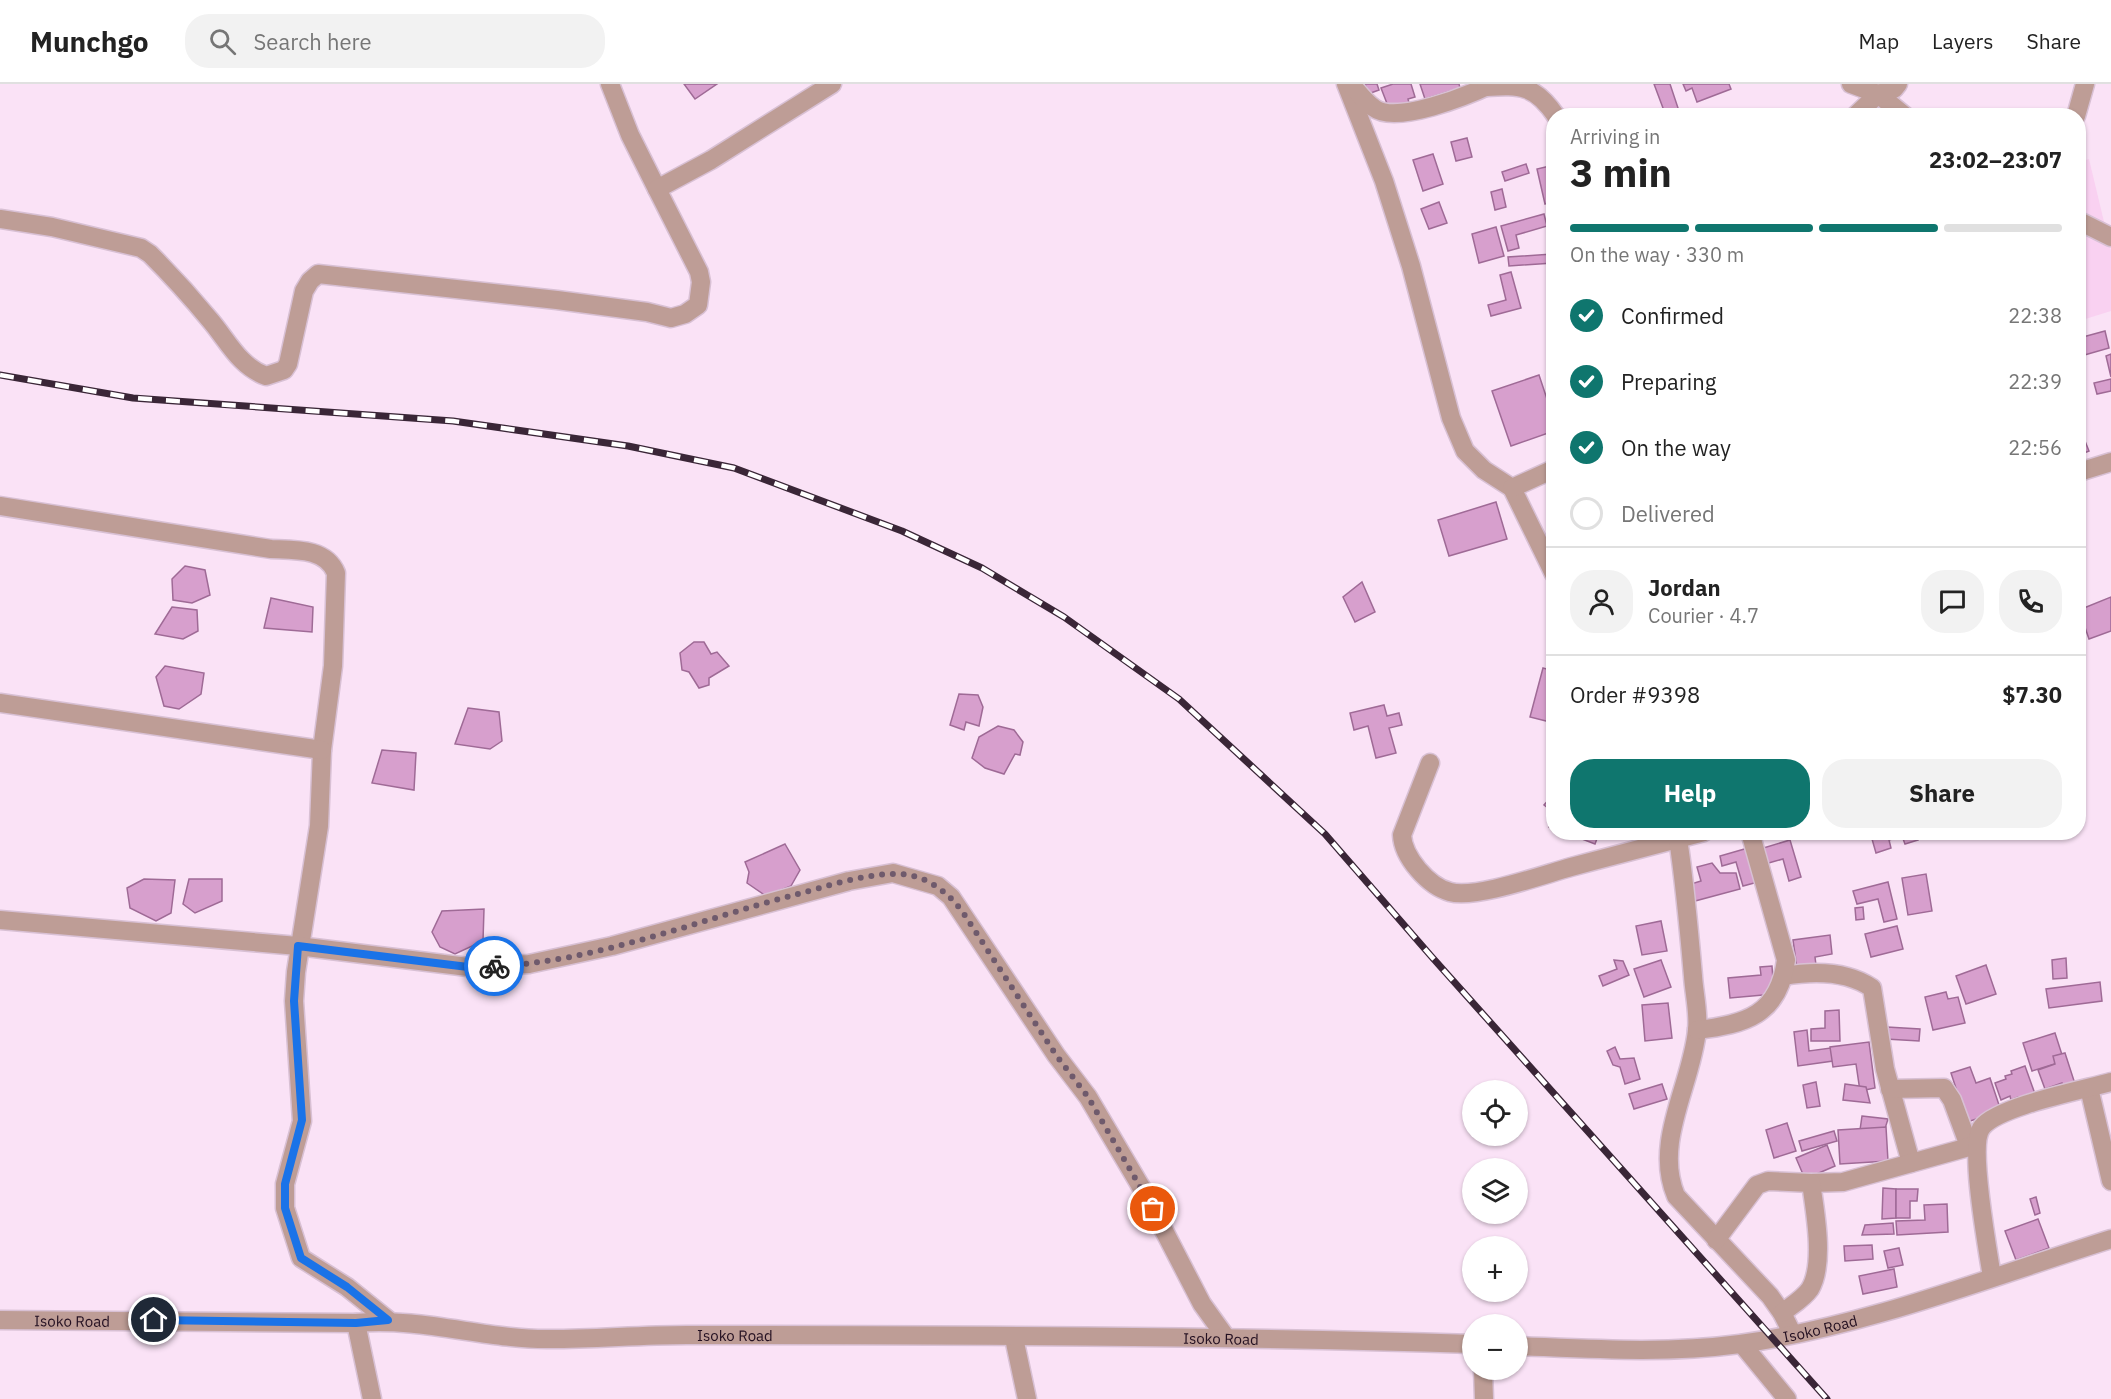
<!DOCTYPE html>
<meta charset="utf-8">
<style>
body{margin:0;font-family:"IBM Plex Sans",sans-serif;background:#f2f2f2;color:#222;height:100vh;display:flex;flex-direction:column;font-size:22px;white-space:nowrap}
*{box-sizing:border-box;margin:0}
p{font-size:20px;color:#767676}
.icon{flex:none;width:33px;height:33px;fill:none;stroke:currentColor;stroke-width:2;stroke-linecap:round;stroke-linejoin:round}
.map{position:relative;flex:1;overflow:hidden}
.drawer{position:absolute;left:1546px;top:24px;width:540px;height:732px;display:flex;flex-direction:column;background:#fff;border-radius:24px;box-shadow:0 2px 4px #0004}
.drawer>*{flex:none}
.controls{position:absolute;left:1462px;top:996px;display:grid;gap:12px}
.controls a{display:grid;place-items:center;width:66px;height:66px;border-radius:50%;background:#fff;box-shadow:0 2px 4px #0004;font-size:30px}
.pin{position:absolute;display:grid;place-items:center;width:51px;height:51px;color:#fff;margin:-26px;border:3px solid #fff;border-radius:50%;box-shadow:0 2px 6px #0007}
.courier{position:absolute;display:grid;place-items:center;width:60px;height:60px;margin:-30px;border:4px solid #1a73e8;border-radius:50%;background:#fff;color:#222;box-shadow:0 2px 8px #0007}
.headline em{font-style:normal;font-weight:700}
.headline div{display:flex;flex-direction:column-reverse}
.headline{display:flex;align-items:center;justify-content:space-between;height:102px;padding:0 24px}
h1{font-size:39px;font-weight:700;line-height:45px}
.bar{display:grid;grid-template-columns:repeat(4,1fr);gap:9px 6px;align-content:center;height:72px;padding:0 24px}
.bar i{height:8px;border-radius:4px;background:#e0e0e0}
.bar .on{background:#0f766e}
.bar p{grid-column:span 4}
.line{display:flex;align-items:center;gap:15px;padding:0 24px;border-top:2px solid #e0e0e0}
.line div{flex:1}
.round{display:grid;place-items:center;flex:none;width:63px;height:63px;border-radius:24px;background:#f2f2f2}
ol{padding:0 24px;list-style:none}
li{display:flex;align-items:center;gap:18px;height:66px}
li p{margin-inline-start:auto}
li .icon{padding:6px;border-radius:50%;background:#0f766e;color:#fff;stroke-width:4}
li:last-child{color:#767676}
li i{width:33px;height:33px;border:3px solid #e0e0e0;border-radius:50%}
.button{display:flex;gap:12px;margin-top:auto;padding:12px 24px}
.button a{flex:1;height:69px;border-radius:24px;background:#0f766e;color:#fff;font-size:24px;font-weight:700;line-height:69px;text-align:center}
.button a+a{background:#f2f2f2;color:#222}
header{display:flex;align-items:center;gap:36px;box-sizing:border-box;height:84px;padding:0 30px;background:#fff;border-bottom:2px solid #e0e0e0}
header strong{font-size:28px}
nav{display:flex;gap:33px;margin-inline-start:auto;font-size:21px}
.search{width:420px;height:54px;background:#f2f2f2;display:flex;align-items:center;gap:15px;box-sizing:border-box;padding:0 21px;border-radius:24px;color:#767676;font-size:22px}
.map>svg:first-child{display:block}
</style>
<header>
<strong>Munchgo</strong>
<div class="search"><svg class="icon" aria-label="search" viewBox="0 0 24 24"><circle cx="10" cy="10" r="6"/><path d="M15 15l6 6"/></svg>Search here</div>
<nav><a>Map</a><a>Layers</a><a>Share</a></nav>
</header>
<div class="map">
<svg width="2111" height="1315" viewBox="0 0 2111 1315">
<rect width="100%" height="100%" fill="#fae2f6"/>
<!-- built -->
<polygon fill="#f9d1f1" points="2089,75 2111,167 2111,227 2079,237 2079,78"/>
<!-- building -->
<g fill="#d79fcd" stroke="#9f6a96" stroke-width="1.5">
<polygon points="684,0 717,0 695,15"/>
<polygon points="1365,0 1377,0 1379,6 1368,10"/>
<polygon points="1393,0 1411,0 1415,13 1408,15 1410,23 1398,27 1396,20 1388,22 1381,4"/>
<polygon points="1420,0 1459,0 1460,4 1425,15"/>
<polygon points="1654,0 1670,0 1679,27 1666,32"/>
<polygon points="1683,0 1729,0 1731,5 1697,18 1692,4 1686,7"/>
<polygon points="1467,54 1472,73 1456,77 1451,58"/>
<polygon points="1433,70 1443,100 1423,107 1413,76"/>
<polygon points="1526,80 1529,89 1505,97 1502,88"/>
<polygon points="1554,81 1554,117 1545,120 1537,85"/>
<polygon points="1502,105 1506,123 1495,126 1491,108"/>
<polygon points="1439,118 1447,139 1429,145 1421,125"/>
<polygon points="1544,130 1547,142 1516,151 1519,164 1508,167 1501,142"/>
<polygon points="1496,143 1504,172 1479,179 1472,150"/>
<polygon points="1552,170 1553,179 1509,182 1508,173"/>
<polygon points="1511,188 1521,224 1491,232 1488,221 1506,216 1500,191"/>
<polygon points="2105,247 2109,264 2081,272 2079,254"/>
<polygon points="2111,270 2111,293 2106,272"/>
<polygon points="1539,291 1554,336 1554,347 1511,362 1492,307"/>
<polygon points="2111,295 2111,307 2097,310 2094,299"/>
<polygon points="2083,352 2089,367 2079,371 2079,353"/>
<polygon points="1496,418 1507,455 1449,472 1438,436"/>
<polygon points="185,482 205,486 210,511 192,519 173,516 172,495"/>
<polygon points="1362,498 1375,528 1355,538 1343,513"/>
<polygon points="2111,513 2111,547 2089,555 2079,526"/>
<polygon points="271,514 313,523 312,548 264,544"/>
<polygon points="172,523 197,526 198,547 183,555 155,550"/>
<polygon points="694,558 704,558 711,570 717,568 729,582 709,594 709,601 699,604 689,588 682,586 680,569"/>
<polygon points="165,582 204,589 201,610 179,625 164,622 156,593"/>
<polygon points="1543,584 1554,587 1554,639 1530,633"/>
<polygon points="959,610 978,611 983,623 979,642 966,638 964,646 950,641"/>
<polygon points="1384,621 1387,632 1399,629 1402,641 1389,644 1396,669 1376,674 1368,642 1354,646 1350,629"/>
<polygon points="468,624 499,628 502,657 490,665 455,660"/>
<polygon points="998,642 1014,646 1023,658 1020,671 1015,670 1004,690 985,684 972,674 979,653"/>
<polygon points="382,666 416,669 414,706 372,699"/>
<polygon points="1554,710 1554,745 1549,743 1554,729 1544,721"/>
<polygon points="1564,748 1609,748 1607,755 1598,752 1595,760"/>
<polygon points="1870,748 1915,748 1918,756 1905,760 1902,752 1889,756 1891,764 1876,769"/>
<polygon points="1790,756 1801,793 1789,797 1783,775 1765,780 1760,765"/>
<polygon points="785,760 800,786 791,802 766,812 747,799 749,788 745,778"/>
<polygon points="1748,764 1758,798 1743,802 1736,778 1722,782 1720,772"/>
<polygon points="1712,779 1720,789 1736,789 1740,805 1695,817 1691,800 1701,797 1697,783"/>
<polygon points="1926,790 1932,827 1908,831 1902,794"/>
<polygon points="144,795 175,796 171,829 156,837 130,824 127,804"/>
<polygon points="189,795 222,795 222,817 195,829 183,820"/>
<polygon points="1888,798 1897,835 1884,838 1878,815 1857,820 1853,807"/>
<polygon points="1863,823 1864,835 1856,836 1855,824"/>
<polygon points="484,825 483,857 455,870 440,863 432,848 442,827"/>
<polygon points="1661,837 1667,867 1642,871 1636,842"/>
<polygon points="1897,842 1903,865 1871,873 1865,850"/>
<polygon points="1830,851 1832,870 1815,873 1816,881 1797,884 1793,856"/>
<polygon points="2066,874 2067,894 2053,895 2052,876"/>
<polygon points="1614,876 1623,877 1629,891 1603,902 1599,892 1617,885"/>
<polygon points="1661,876 1671,903 1644,913 1634,885"/>
<polygon points="1986,881 1996,910 1966,920 1956,892"/>
<polygon points="1772,882 1774,910 1730,914 1728,894 1761,891 1760,883"/>
<polygon points="2100,898 2102,917 2049,924 2046,905"/>
<polygon points="1946,908 1948,915 1958,913 1965,939 1933,946 1925,913"/>
<polygon points="1668,919 1672,954 1645,957 1642,921"/>
<polygon points="1839,926 1840,957 1811,957 1811,945 1825,944 1825,927"/>
<polygon points="1887,943 1920,945 1919,957 1886,955"/>
<polygon points="1807,946 1809,967 1838,963 1840,976 1798,982 1794,948"/>
<polygon points="2055,949 2064,977 2032,987 2023,959"/>
<polygon points="1869,958 1875,1004 1860,1007 1856,980 1833,983 1830,963"/>
<polygon points="1615,963 1620,975 1634,974 1640,995 1625,1000 1620,983 1613,981 1607,967"/>
<polygon points="2065,969 2076,1003 2065,1007 2062,999 2045,1005 2038,986 2055,980 2053,972"/>
<polygon points="2025,982 2035,1010 2019,1016 2018,1013 2011,1016 2010,1012 2001,1016 1995,999 2006,995 2005,992 2012,990 2011,987"/>
<polygon points="1970,983 1976,999 1990,994 2001,1027 1967,1038 1951,989"/>
<polygon points="1816,998 1820,1022 1807,1024 1803,1001"/>
<polygon points="1662,1000 1667,1015 1634,1025 1629,1010"/>
<polygon points="1845,1000 1866,1003 1870,1019 1843,1016"/>
<polygon points="1862,1032 1888,1035 1884,1048 1860,1046"/>
<polygon points="1787,1039 1796,1067 1774,1074 1766,1046"/>
<polygon points="1886,1043 1888,1077 1840,1080 1838,1046"/>
<polygon points="1834,1047 1837,1057 1802,1067 1799,1057"/>
<polygon points="1827,1061 1835,1082 1805,1095 1796,1074"/>
<polygon points="1883,1104 1896,1105 1896,1134 1882,1135"/>
<polygon points="1896,1105 1918,1105 1917,1117 1910,1117 1910,1134 1896,1134"/>
<polygon points="2036,1113 2040,1129 2035,1131 2030,1115"/>
<polygon points="1947,1120 1948,1148 1897,1151 1896,1137 1925,1136 1924,1121"/>
<polygon points="2038,1135 2049,1164 2016,1176 2005,1147"/>
<polygon points="1893,1139 1894,1150 1862,1151 1865,1141"/>
<polygon points="1872,1161 1873,1175 1845,1177 1844,1162"/>
<polygon points="1899,1164 1903,1181 1888,1184 1884,1167"/>
<polygon points="1894,1185 1897,1203 1863,1210 1859,1192"/>
</g>
<g fill="none" stroke-linecap="round" stroke-linejoin="round">
<!-- minor casing -->
<g stroke="#d8c0d4" stroke-width="21">
<g id="minor">
<polyline points="610,0 630,51 657,105"/>
<polyline points="1346,0 1384,97 1411,182 1451,334 1465,367 1484,386 1512,404 1554,490"/>
<path d="M1351,0C1358,8 1365,18 1374,24C1396,41 1469,11 1492,0"/>
<polyline points="1851,0 1878,10 1905,32"/>
<path d="M1486,3C1521,1 1535,1 1556,32"/>
<polyline points="1855,32 1878,10 1894,5 1898,0"/>
<polyline points="2076,32 2085,0"/>
<path d="M0,135L52,143L141,164L150,170C171,191 191,213 210,236C228,257 239,282 266,292L284,286L288,280L304,207L310,197L318,190L557,216L647,228L671,234L685,230L698,221L701,198L699,188L657,105L711,76L832,0"/>
<polyline points="2079,137 2111,153"/>
<polyline points="2079,388 2111,378"/>
<polyline points="1512,404 1554,385"/>
<path d="M0,422L271,465C295,466 326,464 336,489L333,582L322,666L319,742L296,888L294,917L302,1037L285,1100V1124L301,1174L347,1203L388,1236"/>
<polyline points="0,619 322,666"/>
<path d="M1430,679L1402,751C1403,773 1428,802 1450,808C1476,815 1542,791 1571,783C1615,771 1659,760 1704,748"/>
<path d="M1673,748L1678,755C1685,800 1689,846 1693,892C1694,909 1699,929 1697,946C1692,1000 1653,1058 1676,1112L1770,1212L1782,1229L1792,1249"/>
<polyline points="0,836 298,862 468,883 529,880 612,862 849,797 893,789 938,802 951,813 1056,971 1088,1013 1144,1108 1202,1220 1225,1252"/>
<path d="M1784,892C1813,887 1847,887 1872,904L1885,985L1911,1079"/>
<path d="M1697,946C1746,940 1779,931 1786,876L1750,748"/>
<polyline points="2089,1004 2111,1097"/>
<polyline points="1890,1005 1944,1004 1952,1016 1969,1062"/>
<polyline points="1811,1099 1843,1098 1976,1061"/>
<path d="M1716,1156L1757,1101L1768,1097L1811,1099C1815,1127 1825,1180 1810,1205C1803,1215 1792,1221 1782,1229"/>
<path d="M1992,1193C1988,1167 1968,1060 1982,1043C1999,1022 2083,1006 2111,998"/>
<polyline points="356,1239 372,1315"/>
<polyline points="1014,1254 1027,1315"/>
<polyline points="1742,1260 1787,1315"/>
<polyline points="1483,1286 1484,1315"/>
</g>
</g>
<!-- tertiary casing -->
<g stroke="#d8c0d4" stroke-width="21">
<g id="tertiary">
<path id="s1" d="M0,1236L356,1239C423,1233 486,1256 551,1255C600,1255 649,1250 697,1251C956,1251 1215,1252 1473,1260"/>
<path id="s2" d="M1518,1262C1592,1265 1666,1270 1740,1260C1867,1242 1990,1193 2111,1155"/>
</g>
</g>
<!-- minor -->
<use href="#minor" stroke="#be9d96" stroke-width="18"/>
<!-- tertiary -->
<use href="#tertiary" stroke="#be9d96" stroke-width="18"/>
<!-- rail casing -->
<g stroke="#3a2637" stroke-width="7">
<polyline id="rail" points="0,291 133,314 453,337 628,362 734,384 902,447 982,484 1064,533 1179,615 1325,750 1431,872 1827,1315"/>
</g>
<!-- rail -->
<use href="#rail" stroke="#fff" stroke-width="4.5" stroke-dasharray="14" stroke-linecap="butt"/>
</g>
<g fill="none" stroke-linecap="round" stroke-linejoin="round">
<!-- done -->
<path stroke="#6f5a6c" stroke-width="6" stroke-dasharray="0 10.8" d="M494,882C592,879 699,836 794,811C825,803 859,791 892,790C922,788 947,806 964,830L1056,971L1088,1013L1153,1125"/>
<!-- route -->
<polyline stroke="#1a73e8" stroke-width="8" points="154,1236 356,1239 388,1236 347,1203 301,1174 285,1124 285,1100 302,1036 294,917 298,862 468,883 494,882"/>
</g>
<g text-anchor="middle" dominant-baseline="central" stroke-width="4.5" stroke-linejoin="round" paint-order="stroke">
<!-- street labels -->
<g font-size="15" fill="#241021" stroke="#fff">
<text stroke="none"><textPath href="#s1" startOffset="72">Isoko Road</textPath></text>
<text stroke="none"><textPath href="#s2" startOffset="304">Isoko Road</textPath></text>
<text stroke="none"><textPath href="#s1" startOffset="736">Isoko Road</textPath></text>
<text stroke="none"><textPath href="#s1" startOffset="1222">Isoko Road</textPath></text>
</g>
</g>
</svg>
<div class="controls">
<a><svg class="icon" aria-label="locate" viewBox="0 0 24 24"><circle cx="12" cy="12" r="6"/><path d="M12 2v4M12 18v4M2 12h4M18 12h4"/></svg></a>
<a><svg class="icon" aria-label="layers" viewBox="0 0 24 24"><path d="M12 4l9 5-9 5-9-5zM3 14l9 5 9-5"/></svg></a>
<a>+</a>
<a>−</a>
</div>
<div class="pin" style="left:1153px;top:1125px;background:#ea580c"><svg class="icon" aria-label="bag" viewBox="0 0 24 24"><path d="M5 8h14l-1 12H6zM9 8a3 3 0 0 1 6 0"/></svg></div>
<div class="pin" style="left:154px;top:1236px;background:#1f2937"><svg class="icon" aria-label="home" viewBox="0 0 24 24"><path d="M3 11l9-7 9 7M6 9v11h12V9"/></svg></div>
<div class="courier" style="left:494px;top:882px"><svg class="icon" aria-label="bike" viewBox="0 0 24 24"><circle cx="6" cy="16" r="4"/><circle cx="18" cy="16" r="4"/><path d="M6 16l4-8h5l3 8M10 8l3 8H6M13 5h3"/></svg></div>
<section class="drawer">
<div class="headline"><div><h1>3 min</h1><p>Arriving in</p></div><em>23:02–23:07</em></div>
<div class="bar"><i class="on"></i><i class="on"></i><i class="on"></i><i></i><p>On the way · 330 m</p></div>
<ol>
<li><svg class="icon" aria-label="check" viewBox="0 0 24 24"><path d="M5 12l5 5 9-10"/></svg>Confirmed<p>22:38</p></li>
<li><svg class="icon" aria-label="check" viewBox="0 0 24 24"><path d="M5 12l5 5 9-10"/></svg>Preparing<p>22:39</p></li>
<li><svg class="icon" aria-label="check" viewBox="0 0 24 24"><path d="M5 12l5 5 9-10"/></svg>On the way<p>22:56</p></li>
<li><i></i>Delivered</li>
</ol>
<div class="line" style="height:108px"><a class="round"><svg class="icon" aria-label="person" viewBox="0 0 24 24"><circle cx="12" cy="8" r="4"/><path d="M4 21q1-7 8-7t8 7"/></svg></a><div><b>Jordan</b><p>Courier · 4.7</p></div><a class="round"><svg class="icon" aria-label="chat" viewBox="0 0 24 24"><path d="M4 5h16v11H9l-5 4z"/></svg></a><a class="round"><svg class="icon" aria-label="phone" viewBox="0 0 24 24"><path d="M5 4h4l2 5-3 2q2 4 5 5l2-3 5 2v4C11 20 4 13 5 4z"/></svg></a></div>
<div class="line" style="height:78px"><div>Order #9398</div><b>$7.30</b></div>
<div class="button"><a>Help</a><a>Share</a></div>
</section>
</div>
